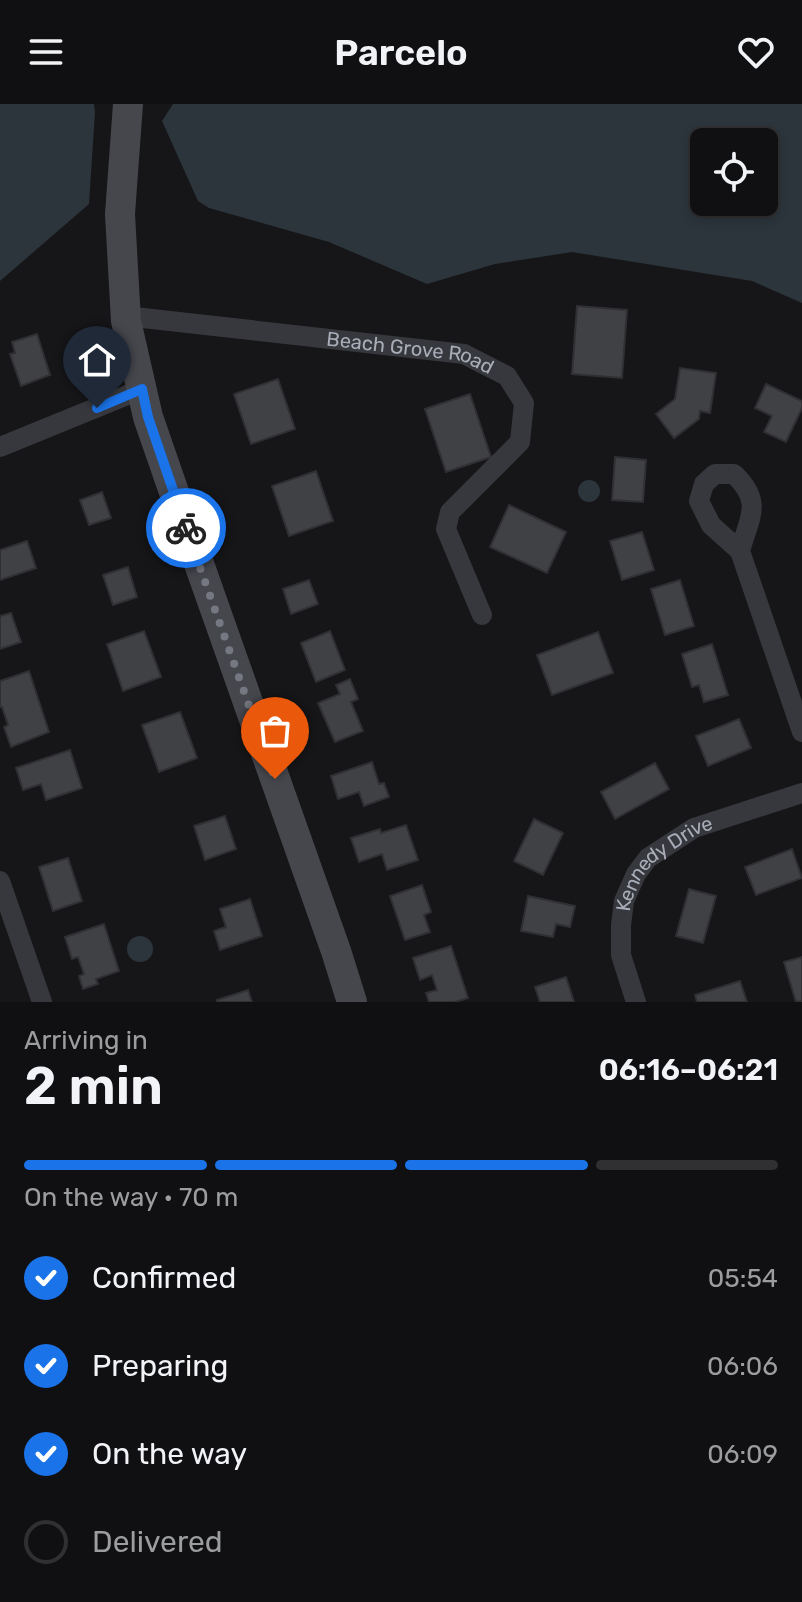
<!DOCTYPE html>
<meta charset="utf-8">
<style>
body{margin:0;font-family:Rubik,sans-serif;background:#1e1e20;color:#f1f3f6;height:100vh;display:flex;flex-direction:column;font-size:30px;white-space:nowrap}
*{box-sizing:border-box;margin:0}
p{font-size:26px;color:#9c9d9f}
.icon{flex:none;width:44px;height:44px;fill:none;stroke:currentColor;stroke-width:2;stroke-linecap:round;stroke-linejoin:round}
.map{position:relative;height:898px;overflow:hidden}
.drawer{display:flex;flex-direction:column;background:#101012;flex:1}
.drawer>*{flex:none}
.tools{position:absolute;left:690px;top:24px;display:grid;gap:16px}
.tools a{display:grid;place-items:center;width:88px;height:88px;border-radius:12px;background:#101012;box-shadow:0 4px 12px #0003,0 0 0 2px #303032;font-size:40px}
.pin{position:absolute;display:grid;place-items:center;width:68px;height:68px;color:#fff;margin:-82px -34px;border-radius:50% 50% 50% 0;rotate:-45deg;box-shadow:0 0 8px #0007}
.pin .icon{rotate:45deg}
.courier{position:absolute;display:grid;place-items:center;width:80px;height:80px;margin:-40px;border:6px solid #1a73e8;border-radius:50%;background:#fff;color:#222;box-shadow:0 2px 10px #0007}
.overview em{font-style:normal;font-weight:600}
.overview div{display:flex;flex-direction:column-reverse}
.overview{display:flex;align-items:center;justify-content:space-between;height:136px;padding:0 24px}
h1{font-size:52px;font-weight:600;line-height:60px}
.bar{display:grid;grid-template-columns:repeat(4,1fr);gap:12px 8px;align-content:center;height:96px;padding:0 24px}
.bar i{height:10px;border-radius:6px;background:#303032}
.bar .current{background:#1a73e8}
.bar p{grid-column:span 4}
ol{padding:0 24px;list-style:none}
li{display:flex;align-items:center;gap:24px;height:88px}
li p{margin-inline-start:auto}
li .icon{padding:8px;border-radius:50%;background:#1a73e8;color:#fff;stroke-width:4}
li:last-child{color:#9c9d9f}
li i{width:44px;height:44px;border:4px solid #303032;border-radius:50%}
header{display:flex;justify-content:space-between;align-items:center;height:104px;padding:0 24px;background:#101012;font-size:36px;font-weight:600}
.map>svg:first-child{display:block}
</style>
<header><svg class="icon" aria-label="menu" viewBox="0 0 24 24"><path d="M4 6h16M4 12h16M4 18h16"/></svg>Parcelo<svg class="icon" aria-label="heart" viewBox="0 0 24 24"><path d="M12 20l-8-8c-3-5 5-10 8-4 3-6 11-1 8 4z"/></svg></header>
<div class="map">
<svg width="802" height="898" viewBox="0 0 802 898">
<rect width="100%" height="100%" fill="#161618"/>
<!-- water -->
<g fill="#2c353c" fill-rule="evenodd">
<polygon points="0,0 94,0 95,8 89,100 0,177"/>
<path d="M173,0H802V199L752,177L572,148L495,160L427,180L329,138L209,104L198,97L162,17ZM704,38H764V98H704Z"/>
<circle cx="589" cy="387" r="11"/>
<circle cx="140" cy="845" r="13"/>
</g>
<!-- building -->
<g fill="#404145" stroke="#303034" stroke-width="2">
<polygon points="577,202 627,206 622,274 572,270"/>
<polygon points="37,230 50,271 21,282 10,250 15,249 12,238"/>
<polygon points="680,264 716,269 710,309 700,307 699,315 674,334 656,310 675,295"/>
<polygon points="278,275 295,325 251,340 234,290"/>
<polygon points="766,280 802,297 802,304 786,338 764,328 772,312 755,304"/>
<polygon points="470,290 491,353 446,368 425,305"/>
<polygon points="615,353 646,356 643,398 612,396"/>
<polygon points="316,367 333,417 289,432 272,382"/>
<polygon points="102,388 111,414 89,421 80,396"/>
<polygon points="509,401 566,428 547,469 490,443"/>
<polygon points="642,428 654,466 622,476 610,437"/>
<polygon points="27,437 36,464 0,476 0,446"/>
<polygon points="128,463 137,493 113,501 103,471"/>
<polygon points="309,476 318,500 291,510 283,485"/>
<polygon points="680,476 694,522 665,531 651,485"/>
<polygon points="11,509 21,538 0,545 0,512"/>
<polygon points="144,527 161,573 123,587 107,540"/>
<polygon points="330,527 345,566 316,578 301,539"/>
<polygon points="598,528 613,569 552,591 537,551"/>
<polygon points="712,540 728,591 704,598 699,581 692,583 682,550"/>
<polygon points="29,567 49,628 11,643 4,623 8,621 2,603 0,603 0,577"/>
<polygon points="350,575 358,595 351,598 363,627 335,638 318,599 340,590 336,581"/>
<polygon points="180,608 197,654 159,668 142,621"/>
<polygon points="739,615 751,644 708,662 696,632"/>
<polygon points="70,646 82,684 46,696 41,680 23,686 16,664"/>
<polygon points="372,658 379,680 384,679 389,693 364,702 359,688 338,695 331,672"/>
<polygon points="655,659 669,685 615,715 601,688"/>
<polygon points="225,712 236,745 205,756 194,722"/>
<polygon points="534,715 563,729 543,771 514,757"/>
<polygon points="406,721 418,756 387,766 382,750 359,758 351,734 380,725 381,729"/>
<polygon points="792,745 802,774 756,791 745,763"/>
<polygon points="68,754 82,797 53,807 39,763"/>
<polygon points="422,781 431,808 424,811 430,828 405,836 390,792"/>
<polygon points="689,785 716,792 703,839 676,832"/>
<polygon points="528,792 575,802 570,823 556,820 553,833 521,827"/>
<polygon points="250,795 262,832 220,846 214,827 226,823 220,805"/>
<polygon points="104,820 119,867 96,875 98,880 83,885 79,872 84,870 78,853 72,855 65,833"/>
<polygon points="451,842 468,894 455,898 429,898 426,889 437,886 432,871 420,876 413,854"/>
<polygon points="802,853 802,897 796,898 784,858"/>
<polygon points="566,873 574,898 540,898 535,883"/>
<polygon points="740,877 747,898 697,898 695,891"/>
<polygon points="248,886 252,898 217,898 217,896"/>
</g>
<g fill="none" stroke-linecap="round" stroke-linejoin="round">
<!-- street -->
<g stroke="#37383d" stroke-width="20">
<path id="s1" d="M125,212L464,250L507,272L524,299L520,338L450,408L446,425L482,511"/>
<polyline points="0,343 142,285"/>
<path d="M740,447C750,412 763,398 734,370H715L704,380L699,397L711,421L740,447L802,628"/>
<polyline points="0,777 42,898"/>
<path id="s2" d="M636,898L621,851V821L624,797L636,770L648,754L694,724L802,689"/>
</g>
<!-- secondary -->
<polyline stroke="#45474d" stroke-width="30" points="128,0 120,110 126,217 148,313 192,440 336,847 352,898"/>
</g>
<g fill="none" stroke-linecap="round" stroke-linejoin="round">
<!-- done -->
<polyline stroke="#757880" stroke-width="8" stroke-dasharray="0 14.4" points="186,424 275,675"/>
<!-- route -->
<polyline stroke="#1a73e8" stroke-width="10" points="97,304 142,285 148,313 186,424"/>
</g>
<g text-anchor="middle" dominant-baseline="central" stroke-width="8" stroke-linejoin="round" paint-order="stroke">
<!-- street labels -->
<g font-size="20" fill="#a8adb8" stroke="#111113">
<text stroke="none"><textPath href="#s1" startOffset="288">Beach Grove Road</textPath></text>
<text stroke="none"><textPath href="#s2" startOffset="160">Kennedy Drive</textPath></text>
</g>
</g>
</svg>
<div class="tools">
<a><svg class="icon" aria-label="locate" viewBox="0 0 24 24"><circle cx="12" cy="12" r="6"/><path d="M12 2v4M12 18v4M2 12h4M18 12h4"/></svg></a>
</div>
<div class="pin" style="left:275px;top:675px;background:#ea580c"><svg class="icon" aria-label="bag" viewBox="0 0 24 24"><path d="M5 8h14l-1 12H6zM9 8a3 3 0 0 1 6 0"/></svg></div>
<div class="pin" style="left:97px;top:304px;background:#1f2937"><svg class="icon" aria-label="home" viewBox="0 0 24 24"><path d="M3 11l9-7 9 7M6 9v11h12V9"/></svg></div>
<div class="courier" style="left:186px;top:424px"><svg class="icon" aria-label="bike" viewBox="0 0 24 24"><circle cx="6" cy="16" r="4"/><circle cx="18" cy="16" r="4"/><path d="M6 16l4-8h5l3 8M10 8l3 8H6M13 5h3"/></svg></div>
</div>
<section class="drawer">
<div class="overview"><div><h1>2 min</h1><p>Arriving in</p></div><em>06:16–06:21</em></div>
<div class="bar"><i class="current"></i><i class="current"></i><i class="current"></i><i></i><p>On the way · 70 m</p></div>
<ol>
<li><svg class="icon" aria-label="check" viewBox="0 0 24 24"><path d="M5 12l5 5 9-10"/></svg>Confirmed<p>05:54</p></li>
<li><svg class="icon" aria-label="check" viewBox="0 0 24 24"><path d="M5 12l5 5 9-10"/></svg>Preparing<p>06:06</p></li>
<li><svg class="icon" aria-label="check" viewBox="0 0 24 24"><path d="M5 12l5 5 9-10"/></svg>On the way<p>06:09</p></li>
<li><i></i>Delivered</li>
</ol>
</section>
